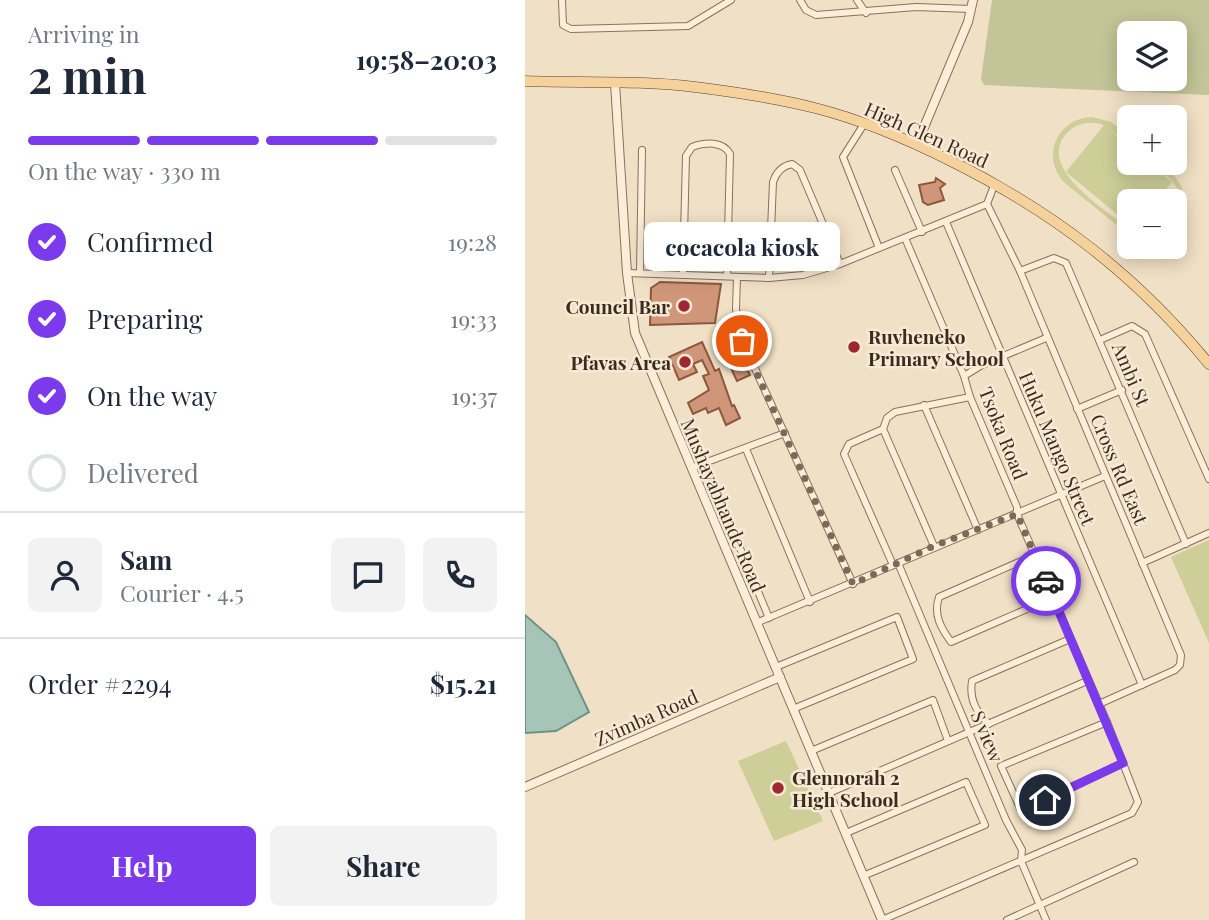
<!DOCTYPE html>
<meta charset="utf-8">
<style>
body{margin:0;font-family:"Playfair Display",serif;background:#f2f2f3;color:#1f2937;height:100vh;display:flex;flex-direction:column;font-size:26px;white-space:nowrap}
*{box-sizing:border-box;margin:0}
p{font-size:23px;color:#747a83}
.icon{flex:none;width:38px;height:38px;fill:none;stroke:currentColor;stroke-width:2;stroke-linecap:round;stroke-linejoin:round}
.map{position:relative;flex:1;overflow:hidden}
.sheet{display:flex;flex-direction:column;background:#fff;width:525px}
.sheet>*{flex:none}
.fabs{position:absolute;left:592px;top:21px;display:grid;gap:14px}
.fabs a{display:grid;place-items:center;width:70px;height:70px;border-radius:10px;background:#fff;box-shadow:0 4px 18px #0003;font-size:35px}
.pin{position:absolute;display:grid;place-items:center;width:60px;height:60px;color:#fff;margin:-30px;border:4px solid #fff;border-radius:50%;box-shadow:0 2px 7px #0007}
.courier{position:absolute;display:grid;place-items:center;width:70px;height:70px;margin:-35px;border:5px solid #7c3aed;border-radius:50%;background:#fff;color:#222;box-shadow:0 2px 9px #0007}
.bubble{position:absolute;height:49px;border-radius:10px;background:#fff;box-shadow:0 4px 18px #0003;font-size:23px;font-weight:700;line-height:49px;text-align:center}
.head em{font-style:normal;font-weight:700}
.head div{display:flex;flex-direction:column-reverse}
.head{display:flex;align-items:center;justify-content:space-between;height:119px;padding:0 28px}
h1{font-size:46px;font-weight:700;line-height:52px}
.bar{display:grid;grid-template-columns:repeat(4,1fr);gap:10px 7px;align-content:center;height:84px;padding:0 28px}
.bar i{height:9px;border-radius:5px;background:#e0e1e3}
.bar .selected{background:#7c3aed}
.bar p{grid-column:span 4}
.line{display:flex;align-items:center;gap:18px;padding:0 28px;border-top:2px solid #e0e1e3}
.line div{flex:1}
.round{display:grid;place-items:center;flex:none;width:74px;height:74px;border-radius:10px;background:#f2f2f3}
ol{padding:0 28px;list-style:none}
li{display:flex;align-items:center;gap:21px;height:77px}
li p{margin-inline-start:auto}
li .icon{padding:7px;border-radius:50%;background:#7c3aed;color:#fff;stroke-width:4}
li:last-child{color:#747a83}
li i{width:38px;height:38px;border:4px solid #e0e1e3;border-radius:50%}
.primary-button{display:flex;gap:14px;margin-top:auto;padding:14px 28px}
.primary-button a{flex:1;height:80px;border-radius:10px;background:#7c3aed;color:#fff;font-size:28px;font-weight:700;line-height:80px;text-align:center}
.primary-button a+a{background:#f2f2f3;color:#1f2937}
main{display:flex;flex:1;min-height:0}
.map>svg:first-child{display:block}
</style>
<main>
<section class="sheet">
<div class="head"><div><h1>2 min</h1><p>Arriving in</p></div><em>19:58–20:03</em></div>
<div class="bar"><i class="selected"></i><i class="selected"></i><i class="selected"></i><i></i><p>On the way · 330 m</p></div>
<ol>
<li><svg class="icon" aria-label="check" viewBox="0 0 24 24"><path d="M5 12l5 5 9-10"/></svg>Confirmed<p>19:28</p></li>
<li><svg class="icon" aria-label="check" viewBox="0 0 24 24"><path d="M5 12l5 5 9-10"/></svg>Preparing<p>19:33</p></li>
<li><svg class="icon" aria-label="check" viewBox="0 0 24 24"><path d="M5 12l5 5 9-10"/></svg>On the way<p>19:37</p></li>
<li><i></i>Delivered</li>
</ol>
<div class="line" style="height:126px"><a class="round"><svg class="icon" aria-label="person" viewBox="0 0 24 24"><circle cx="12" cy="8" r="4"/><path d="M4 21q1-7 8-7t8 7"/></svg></a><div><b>Sam</b><p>Courier · 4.5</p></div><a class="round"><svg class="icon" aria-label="chat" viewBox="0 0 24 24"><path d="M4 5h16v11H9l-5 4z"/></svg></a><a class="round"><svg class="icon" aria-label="phone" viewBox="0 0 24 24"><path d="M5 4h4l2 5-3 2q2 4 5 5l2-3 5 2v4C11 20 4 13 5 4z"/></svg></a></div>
<div class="line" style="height:91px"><div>Order #2294</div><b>$15.21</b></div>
<div class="primary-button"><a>Help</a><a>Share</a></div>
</section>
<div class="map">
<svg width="684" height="920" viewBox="0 0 684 920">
<rect width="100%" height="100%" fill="#f0e0c5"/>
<!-- green -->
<g fill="#cecf98">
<path d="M567,117L586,122L604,136V144L581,127L604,146V163H624L647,182L631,201H604V224L541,172L579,125C567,121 554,122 544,131C507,165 580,210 604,228V235L541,184C515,159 531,118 567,117Z"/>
<path d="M626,163H636C658,181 672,205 649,230C649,221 653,216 655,208C659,186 641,175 626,163Z"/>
<polygon points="684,540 684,643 646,557"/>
<polygon points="261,741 298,821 249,841 213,761"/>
</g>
<!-- cemetery -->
<path fill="#c3c497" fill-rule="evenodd" d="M467,0H684V95L459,85L456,79ZM604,33H649V79H604Z"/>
<!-- water -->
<polygon fill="#a7c4b9" stroke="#6d9386" stroke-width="2" points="0,615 31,642 64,712 31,731 0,733"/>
<!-- building -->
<g fill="#d09679" stroke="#8d573f" stroke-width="2">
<polygon points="411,178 420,184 415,188 419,200 403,205 398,202 394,185 410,182"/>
<polygon points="135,282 196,284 190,323 125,325 126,288"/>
<polygon points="177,342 190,371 194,369 207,406 209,405 215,418 201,425 194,408 183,413 181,408 168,414 163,403 184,390 178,376 184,374 177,360 168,364 172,372 154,380 144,357"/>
<polygon points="210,346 225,375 212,381 204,364 209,361 204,349"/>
</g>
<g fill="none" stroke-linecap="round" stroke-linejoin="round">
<!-- minor casing -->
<g stroke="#8d705a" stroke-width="8">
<g id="minor">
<polyline points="37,0 38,25 46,29 163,26 206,0"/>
<polyline points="275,0 281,10 291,15 391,7 446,9"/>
<polyline points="332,0 341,13"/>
<polyline points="339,124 318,157 354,248"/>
<polyline points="370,170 397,232"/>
<polyline points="462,204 495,271 656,655 655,665 650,670 574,704"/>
<polyline points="421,222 617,685"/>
<polyline points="495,271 529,258 541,263 661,544"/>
<polyline points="102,273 244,278 278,275 315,264 462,204 470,183"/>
<polyline points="115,273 117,150"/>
<path d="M158,274L161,156L167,147C180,142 198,141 205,154L202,276"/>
<polyline points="212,277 211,309 217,340 328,584"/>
<path d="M244,278L248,182C251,173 256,166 267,164L275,170L315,264"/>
<polyline points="575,340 607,326 620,334 684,479"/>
<polyline points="439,376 457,365 521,338"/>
<polyline points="399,405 453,530"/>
<polyline points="552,409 597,390"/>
<polyline points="358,429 324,444 319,454 368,565"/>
<polyline points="221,449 285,602"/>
<polyline points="180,464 244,618"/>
<polyline points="166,468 260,433"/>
<polyline points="409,546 358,429 362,418 370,412 445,397"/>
<path d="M510,555L414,597C408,615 416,628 426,642L527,598"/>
<polyline points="373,563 481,820 497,850 496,861 521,920"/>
<polyline points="617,563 684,533"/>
<polyline points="231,623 580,476"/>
<polyline points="251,667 372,617 388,659 268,709"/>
<polyline points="582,722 476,766 496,810 598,763"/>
<path d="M464,724C451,711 444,700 447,681L545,639"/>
<polyline points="286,751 408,700 423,741"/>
<polyline points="304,793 562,681"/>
<polyline points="321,833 441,782 460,825 338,876"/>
<polyline points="357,920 607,813 613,802 582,722 492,514 492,507 445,397 439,376 380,238"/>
<polyline points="482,920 609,862"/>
</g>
</g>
<!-- tertiary casing -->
<g stroke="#8d705a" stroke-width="10">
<g id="tertiary">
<polyline points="90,83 102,273 110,333 357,920"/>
<polyline points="392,144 443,22 448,0"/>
<polyline points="0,787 255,677"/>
</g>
</g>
<!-- primary casing -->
<g stroke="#5a3f2e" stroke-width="11">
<path id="primary" d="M0,81C56,83 114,80 170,87C210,92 251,98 290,108C338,120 384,140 428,162C530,213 611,275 684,364"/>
</g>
<!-- minor -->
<use href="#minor" stroke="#faeed9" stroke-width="6"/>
<!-- tertiary -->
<use href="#tertiary" stroke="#faeed9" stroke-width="8"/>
<!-- primary -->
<use href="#primary" stroke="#f5d19c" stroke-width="10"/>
</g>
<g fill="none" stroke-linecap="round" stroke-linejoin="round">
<!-- done -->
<polyline stroke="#7b6a59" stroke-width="7" stroke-dasharray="0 12.6" points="217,341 328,584 409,546 492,514 521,581"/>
<!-- route -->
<polyline stroke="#7c3aed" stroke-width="9" points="520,800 598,763 521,581"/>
</g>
<!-- markers -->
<g fill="#9f2732" stroke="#f7ead5" stroke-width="2.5">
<circle cx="159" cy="306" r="7"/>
<circle cx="329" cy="347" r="7"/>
<circle cx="160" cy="362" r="7"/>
<circle cx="253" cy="788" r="7"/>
</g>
<g text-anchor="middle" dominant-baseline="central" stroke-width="5" stroke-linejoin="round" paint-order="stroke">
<!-- street labels -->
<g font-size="19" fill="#3c2a1f" stroke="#f7ead5">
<text transform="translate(402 134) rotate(24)">High Glen Road</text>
<text transform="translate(607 374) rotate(67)">Ambi St</text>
<text transform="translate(479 433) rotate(68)">Tsoka Road</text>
<text transform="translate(533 448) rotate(67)">Huku Mango Street</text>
<text transform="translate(595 469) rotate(67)">Cross Rd East</text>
<text transform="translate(199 505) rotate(67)">Mushayabhande Road</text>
<text transform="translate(121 717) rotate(-24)">Zvimba Road</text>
<text transform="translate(463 736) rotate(67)">S view</text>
</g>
<!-- poi labels -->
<g font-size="19" font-weight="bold" fill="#3c2a1f" stroke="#f7ead5" text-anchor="end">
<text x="145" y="306">Council Bar</text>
<text x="343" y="336" text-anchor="start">Ruvheneko<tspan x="343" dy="22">Primary School</tspan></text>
<text x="146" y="362">Pfavas Area</text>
<text x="267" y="777" text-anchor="start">Glennorah 2<tspan x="267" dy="22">High School</tspan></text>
</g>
</g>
</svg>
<div class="fabs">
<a><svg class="icon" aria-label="layers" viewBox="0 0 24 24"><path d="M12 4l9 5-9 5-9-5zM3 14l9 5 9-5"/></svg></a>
<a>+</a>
<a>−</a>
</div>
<div class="pin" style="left:217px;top:341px;background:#ea580c"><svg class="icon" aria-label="bag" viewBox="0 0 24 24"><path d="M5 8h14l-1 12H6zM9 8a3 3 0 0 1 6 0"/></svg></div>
<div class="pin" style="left:520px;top:800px;background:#1f2937"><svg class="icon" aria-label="home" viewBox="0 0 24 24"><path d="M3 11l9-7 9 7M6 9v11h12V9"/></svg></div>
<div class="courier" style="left:521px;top:581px"><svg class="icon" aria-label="car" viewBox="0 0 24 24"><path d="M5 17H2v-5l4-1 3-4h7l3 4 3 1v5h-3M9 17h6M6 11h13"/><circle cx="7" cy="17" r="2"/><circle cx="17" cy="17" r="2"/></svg></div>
<div class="bubble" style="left:119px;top:222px;width:196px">cocacola kiosk</div>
</div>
</main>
